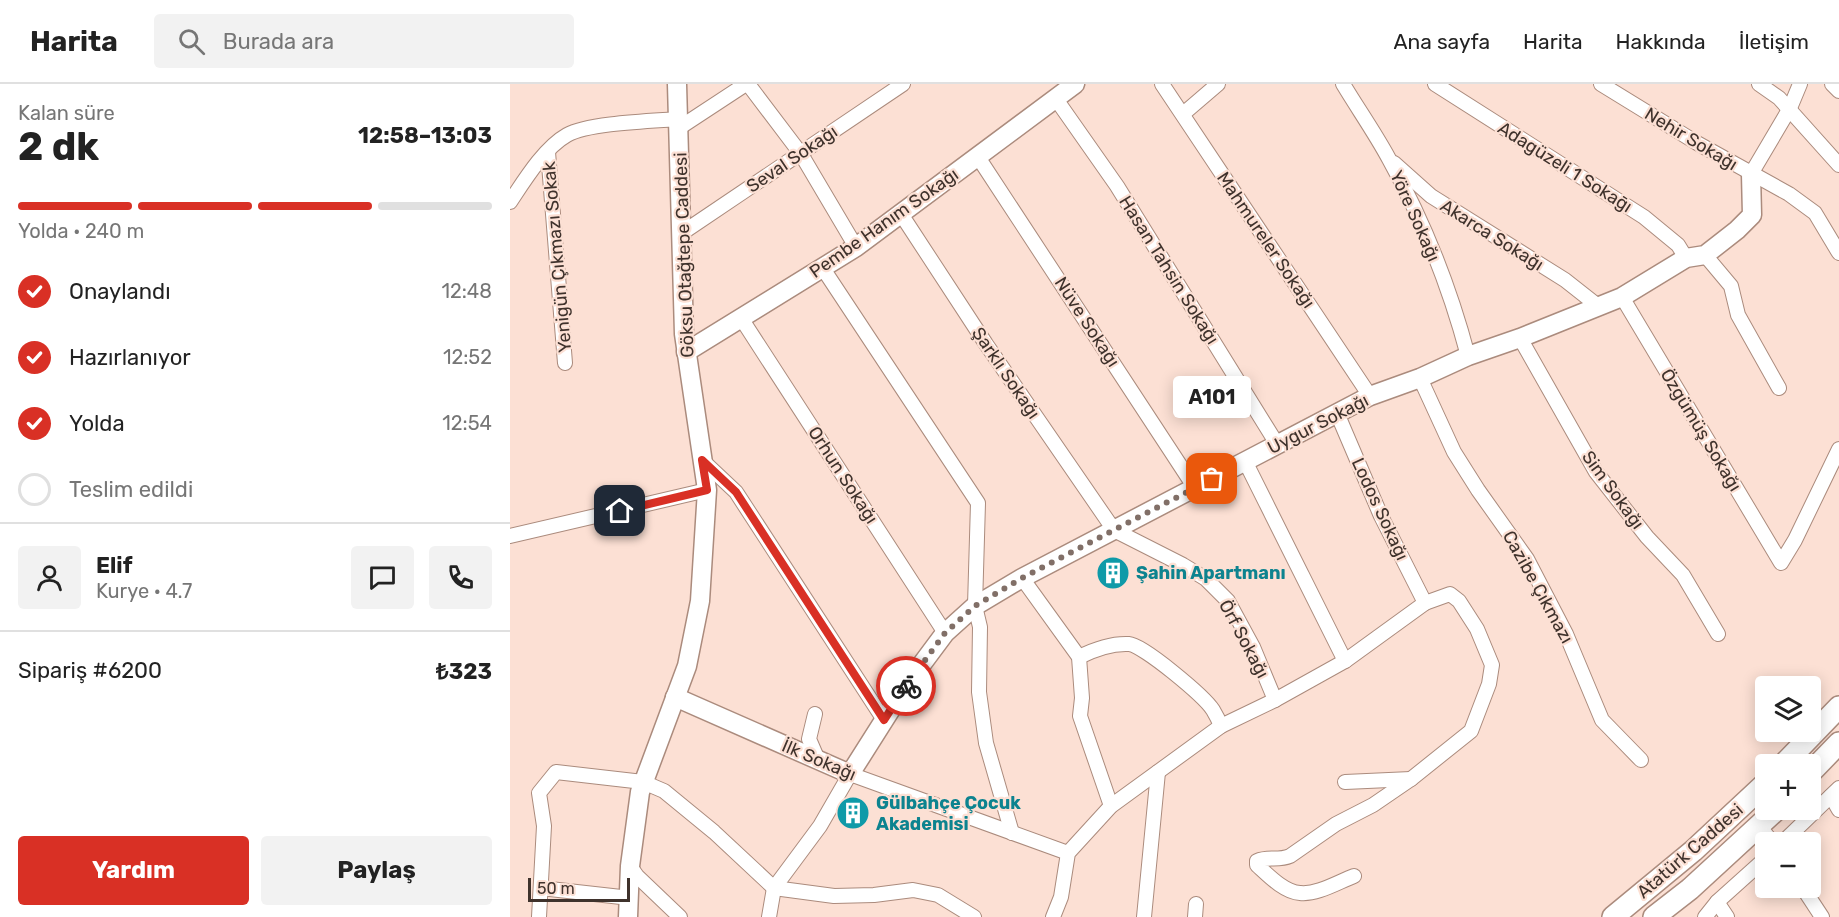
<!DOCTYPE html>
<html lang="tr">
<meta charset="utf-8">
<style>
body{margin:0;font-family:Rubik,sans-serif;background:#f2f2f2;color:#222;height:100vh;display:flex;flex-direction:column;font-size:22px;white-space:nowrap}
*{box-sizing:border-box;margin:0}
p{font-size:20px;color:#767676}
.icon{flex:none;width:33px;height:33px;fill:none;stroke:currentColor;stroke-width:2;stroke-linecap:round;stroke-linejoin:round}
.map{position:relative;flex:1;overflow:hidden}
.panel{display:flex;flex-direction:column;background:#fff;width:510px}
.panel>*{flex:none}
.controls{position:absolute;left:1245px;top:592px;display:grid;gap:12px}
.controls a{display:grid;place-items:center;width:66px;height:66px;border-radius:6px;background:#fff;box-shadow:0 3px 15px #0003;font-size:30px}
.scale{position:absolute;left:18px;bottom:15px;width:102px;box-sizing:border-box;padding-left:6px;border:3px solid #3f322c;border-top:0;font-size:16px;line-height:21px;white-space:nowrap;color:#3f322c;-webkit-text-stroke:4px #fce0d4;paint-order:stroke}
.pin{position:absolute;display:grid;place-items:center;width:51px;height:51px;color:#fff;margin:-26px;border-radius:12px;box-shadow:0 3px 9px #0006}
.courier{position:absolute;display:grid;place-items:center;width:60px;height:60px;margin:-30px;border:4px solid #d93025;border-radius:50%;background:#fff;color:#222;box-shadow:0 2px 8px #0007}
.bubble{position:absolute;height:42px;border-radius:6px;background:#fff;box-shadow:0 3px 15px #0003;font-size:20px;font-weight:700;line-height:42px;text-align:center}
.summary em{font-style:normal;font-weight:700}
.summary div{display:flex;flex-direction:column-reverse}
.summary{display:flex;align-items:center;justify-content:space-between;height:102px;padding:0 18px}
h1{font-size:39px;font-weight:700;line-height:45px}
.bar{display:grid;grid-template-columns:repeat(4,1fr);gap:9px 6px;align-content:center;height:72px;padding:0 18px}
.bar i{height:8px;border-radius:4px;background:#e0e0e0}
.bar .active{background:#d93025}
.bar p{grid-column:span 4}
.line{display:flex;align-items:center;gap:15px;padding:0 18px;border-top:2px solid #e0e0e0}
.line div{flex:1}
.round{display:grid;place-items:center;flex:none;width:63px;height:63px;border-radius:6px;background:#f2f2f2}
ol{padding:0 18px;list-style:none}
li{display:flex;align-items:center;gap:18px;height:66px}
li p{margin-inline-start:auto}
li .icon{padding:6px;border-radius:50%;background:#d93025;color:#fff;stroke-width:4}
li:last-child{color:#767676}
li i{width:33px;height:33px;border:3px solid #e0e0e0;border-radius:50%}
.cta{display:flex;gap:12px;margin-top:auto;padding:12px 18px}
.cta a{flex:1;height:69px;border-radius:6px;background:#d93025;color:#fff;font-size:24px;font-weight:700;line-height:69px;text-align:center}
.cta a+a{background:#f2f2f2;color:#222}
header{display:flex;align-items:center;gap:36px;box-sizing:border-box;height:84px;padding:0 30px;background:#fff;border-bottom:2px solid #e0e0e0}
header strong{font-size:28px}
nav{display:flex;gap:33px;margin-inline-start:auto;font-size:21px}
.search{width:420px;height:54px;background:#f2f2f2;display:flex;align-items:center;gap:15px;box-sizing:border-box;padding:0 21px;border-radius:6px;color:#767676;font-size:22px}
main{display:flex;flex:1;min-height:0}
.map>svg:first-child{display:block}
</style>
<header>
<strong>Harita</strong>
<div class="search"><svg class="icon" aria-label="search" viewBox="0 0 24 24"><circle cx="10" cy="10" r="6"/><path d="M15 15l6 6"/></svg>Burada ara</div>
<nav><a>Ana sayfa</a><a>Harita</a><a>Hakkında</a><a>İletişim</a></nav>
</header>
<main>
<section class="panel">
<div class="summary"><div><h1>2 dk</h1><p>Kalan süre</p></div><em>12:58–13:03</em></div>
<div class="bar"><i class="active"></i><i class="active"></i><i class="active"></i><i></i><p>Yolda · 240 m</p></div>
<ol>
<li><svg class="icon" aria-label="check" viewBox="0 0 24 24"><path d="M5 12l5 5 9-10"/></svg>Onaylandı<p>12:48</p></li>
<li><svg class="icon" aria-label="check" viewBox="0 0 24 24"><path d="M5 12l5 5 9-10"/></svg>Hazırlanıyor<p>12:52</p></li>
<li><svg class="icon" aria-label="check" viewBox="0 0 24 24"><path d="M5 12l5 5 9-10"/></svg>Yolda<p>12:54</p></li>
<li><i></i>Teslim edildi</li>
</ol>
<div class="line" style="height:108px"><a class="round"><svg class="icon" aria-label="person" viewBox="0 0 24 24"><circle cx="12" cy="8" r="4"/><path d="M4 21q1-7 8-7t8 7"/></svg></a><div><b>Elif</b><p>Kurye · 4.7</p></div><a class="round"><svg class="icon" aria-label="chat" viewBox="0 0 24 24"><path d="M4 5h16v11H9l-5 4z"/></svg></a><a class="round"><svg class="icon" aria-label="phone" viewBox="0 0 24 24"><path d="M5 4h4l2 5-3 2q2 4 5 5l2-3 5 2v4C11 20 4 13 5 4z"/></svg></a></div>
<div class="line" style="height:78px"><div>Sipariş #6200</div><b>₺323</b></div>
<div class="cta"><a>Yardım</a><a>Paylaş</a></div>
</section>
<div class="map">
<svg width="1329" height="833" viewBox="0 0 1329 833">
<rect width="100%" height="100%" fill="#fce0d4"/>
<g fill="none" stroke-linecap="round" stroke-linejoin="round">
<!-- street casing -->
<g stroke="#ab8b7d" stroke-width="16">
<g id="street">
<polyline points="238,0 291,70 346,163"/>
<polyline points="652,0 860,312"/>
<path d="M833,0C848,25 865,49 879,75C913,136 940,204 958,272"/>
<polyline points="925,0 1134,133 1168,161 1176,174"/>
<polyline points="1091,0 1187,59 1279,110 1305,129 1329,169"/>
<polyline points="1249,0 1269,14 1329,81"/>
<polyline points="1322,0 1329,7"/>
<polyline points="546,15 607,102 767,360"/>
<polyline points="673,30 708,0"/>
<polyline points="169,44 236,0"/>
<polyline points="38,68 55,279"/>
<polyline points="468,73 685,404"/>
<polyline points="884,79 921,112 1055,196 1088,222"/>
<polyline points="1241,90 1280,24 1290,0"/>
<path d="M0,118C14,97 34,64 57,51C78,39 142,37 168,35"/>
<polyline points="391,130 476,260 604,446 673,481 696,495 718,517 743,563 765,616"/>
<polyline points="172,149 393,0"/>
<polyline points="1195,171 1221,202 1228,231 1269,304"/>
<polyline points="312,183 468,419 465,522 470,543 469,608 476,659 502,749"/>
<polyline points="1112,213 1271,479 1285,456 1329,365"/>
<polyline points="231,234 435,549"/>
<polyline points="1010,254 1086,388 1137,453 1173,491 1208,550"/>
<polyline points="910,294 944,368 968,406 1017,475 1056,550 1092,636 1131,676"/>
<polyline points="827,329 871,432 915,519"/>
<polyline points="192,376 226,408 374,636"/>
<polyline points="735,377 835,577"/>
<polyline points="0,452 197,406"/>
<polyline points="512,494 569,573 572,614 570,632 601,722"/>
<path d="M569,573C585,565 601,559 619,560C633,561 694,612 703,626C706,631 709,637 711,642"/>
<polyline points="305,630 299,655 308,676"/>
<polyline points="835,698 901,695"/>
<polyline points="1321,712 1329,726"/>
<polyline points="1249,742 1263,759"/>
<polyline points="1272,759 1329,704"/>
<polyline points="120,782 127,792 170,833"/>
<polyline points="31,804 120,814"/>
<polyline points="1293,804 1312,833"/>
<polyline points="1207,818 1217,833"/>
<polyline points="29,833 34,742 29,709 46,688 133,698 154,707 204,748 264,804 324,812 364,811 403,806 428,811 464,833"/>
<polyline points="259,833 264,804 310,742 340,690 558,769"/>
<path d="M543,833L551,813L558,769L601,722L711,642L765,616L835,577L915,519L940,510L949,517L967,545L982,581L979,600L961,647L901,695L863,721L826,740L780,772C769,777 758,772 747,777V781C758,791 774,808 790,809C807,811 828,798 844,792"/>
<polyline points="634,833 648,688"/>
<polyline points="685,833 686,820"/>
<polyline points="1195,833 1207,818 1256,774"/>
</g>
</g>
<!-- secondary casing -->
<g stroke="#ab8b7d" stroke-width="21">
<g id="secondary">
<polyline points="176,268 346,163 565,0"/>
<polyline points="165,613 340,690 397,600 435,549 465,522 512,494 860,312 910,294 958,272 1010,254 1112,213 1176,174 1195,171 1227,146 1242,131 1241,90"/>
<polyline points="118,833 120,782 130,708 177,582 190,517 197,406 174,250 167,0"/>
</g>
</g>
<!-- primary casing -->
<g stroke="#ab8b7d" stroke-width="24">
<g id="primary">
<polyline points="1273,681 1329,623"/>
<polyline points="1300,689 1329,659"/>
<polyline points="1103,833 1183,767 1256,699"/>
<polyline points="1144,833 1180,805 1266,726"/>
</g>
</g>
<!-- street -->
<use href="#street" stroke="#fff" stroke-width="14"/>
<!-- secondary -->
<use href="#secondary" stroke="#fff" stroke-width="18"/>
<!-- primary -->
<use href="#primary" stroke="#fff" stroke-width="21"/>
</g>
<g fill="none" stroke-linecap="round" stroke-linejoin="round">
<!-- done -->
<polyline stroke="#816f67" stroke-width="6" stroke-dasharray="0 10.8" points="396,602 435,549 465,522 512,494 702,395"/>
<!-- route -->
<polyline stroke="#d93025" stroke-width="8" points="110,427 197,406 192,376 226,408 374,636 396,602"/>
</g>
<!-- icons -->
<defs>
<g id="building-disc" transform="scale(1.725)"><circle r="9.5" fill="#0f9aa8" stroke="#fce0d4"/><path d="M-4-6H4V6H1V3H-1V6H-4ZM-2.5-4.3h1.7v1.8h-1.7ZM.8-4.3h1.7v1.8H.8ZM-2.5-1h1.7V.8h-1.7ZM.8-1h1.7V.8H.8Z" fill="#fff"/></g>
</defs>
<g fill-rule="evenodd">
<use href="#building-disc" x="603" y="489"/>
<use href="#building-disc" x="343" y="729"/>
</g>
<g text-anchor="middle" dominant-baseline="central" stroke-width="4.5" stroke-linejoin="round" paint-order="stroke">
<!-- street labels -->
<g font-size="18" fill="#3f322c" stroke="#fce0d4">
<text transform="translate(1181 55) rotate(31)">Nehir Sokağı</text>
<text transform="translate(282 75) rotate(-34)">Seval Sokağı</text>
<text transform="translate(1055 83) rotate(32)">Adagüzeli 1 Sokaḡı</text>
<text transform="translate(905 132) rotate(66)">Yöre Sokağı</text>
<text transform="translate(374 139) rotate(-35)">Pembe Hanım Sokağı</text>
<text transform="translate(982 151) rotate(32)">Akarca Sokağı</text>
<text transform="translate(756 156) rotate(56)">Mahmureler Sokağı</text>
<text transform="translate(174 171) rotate(-92)">Göksu Otağtepe Caddesi</text>
<text transform="translate(47 173) rotate(-95)">Yenigün Çıkmazı Sokak</text>
<text transform="translate(659 186) rotate(58)">Hasan Tahsin Sokağı</text>
<text transform="translate(577 238) rotate(57)">Nüve Sokağı</text>
<text transform="translate(496 289) rotate(56)">Şarklı Sokağı</text>
<text transform="translate(808 340) rotate(-27)">Uygur Sokağı</text>
<text transform="translate(1191 346) rotate(59)">Özgümüş Sokağı</text>
<text transform="translate(333 391) rotate(57)">Orhun Sokağı</text>
<text transform="translate(1103 406) rotate(54)">Sim Sokağı</text>
<text transform="translate(870 425) rotate(65)">Lodos Sokağı</text>
<text transform="translate(1028 503) rotate(61)">Cazibe Çıkmazı</text>
<text transform="translate(734 555) rotate(62)">Örf Sokağı</text>
<text transform="translate(309 676) rotate(23)">İlk Sokağı</text>
<text transform="translate(1180 767) rotate(-41)">Atatürk Caddesi</text>
</g>
<!-- culture labels -->
<g font-size="18" font-weight="bold" fill="#0d838f" stroke="#fce0d4" text-anchor="start">
<text x="626" y="489">Şahin Apartmanı</text>
<text x="366" y="719">Gülbahçe Çocuk<tspan x="366" dy="21">Akademisi</tspan></text>
</g>
</g>
</svg>
<div class="controls">
<a><svg class="icon" aria-label="layers" viewBox="0 0 24 24"><path d="M12 4l9 5-9 5-9-5zM3 14l9 5 9-5"/></svg></a>
<a>+</a>
<a>−</a>
</div>
<div class="scale">50 m</div>
<div class="pin" style="left:702px;top:395px;background:#ea580c"><svg class="icon" aria-label="bag" viewBox="0 0 24 24"><path d="M5 8h14l-1 12H6zM9 8a3 3 0 0 1 6 0"/></svg></div>
<div class="pin" style="left:110px;top:427px;background:#1f2937"><svg class="icon" aria-label="home" viewBox="0 0 24 24"><path d="M3 11l9-7 9 7M6 9v11h12V9"/></svg></div>
<div class="courier" style="left:396px;top:602px"><svg class="icon" aria-label="bike" viewBox="0 0 24 24"><circle cx="6" cy="16" r="4"/><circle cx="18" cy="16" r="4"/><path d="M6 16l4-8h5l3 8M10 8l3 8H6M13 5h3"/></svg></div>
<div class="bubble" style="left:663px;top:292px;width:78px">A101</div>
</div>
</main>
